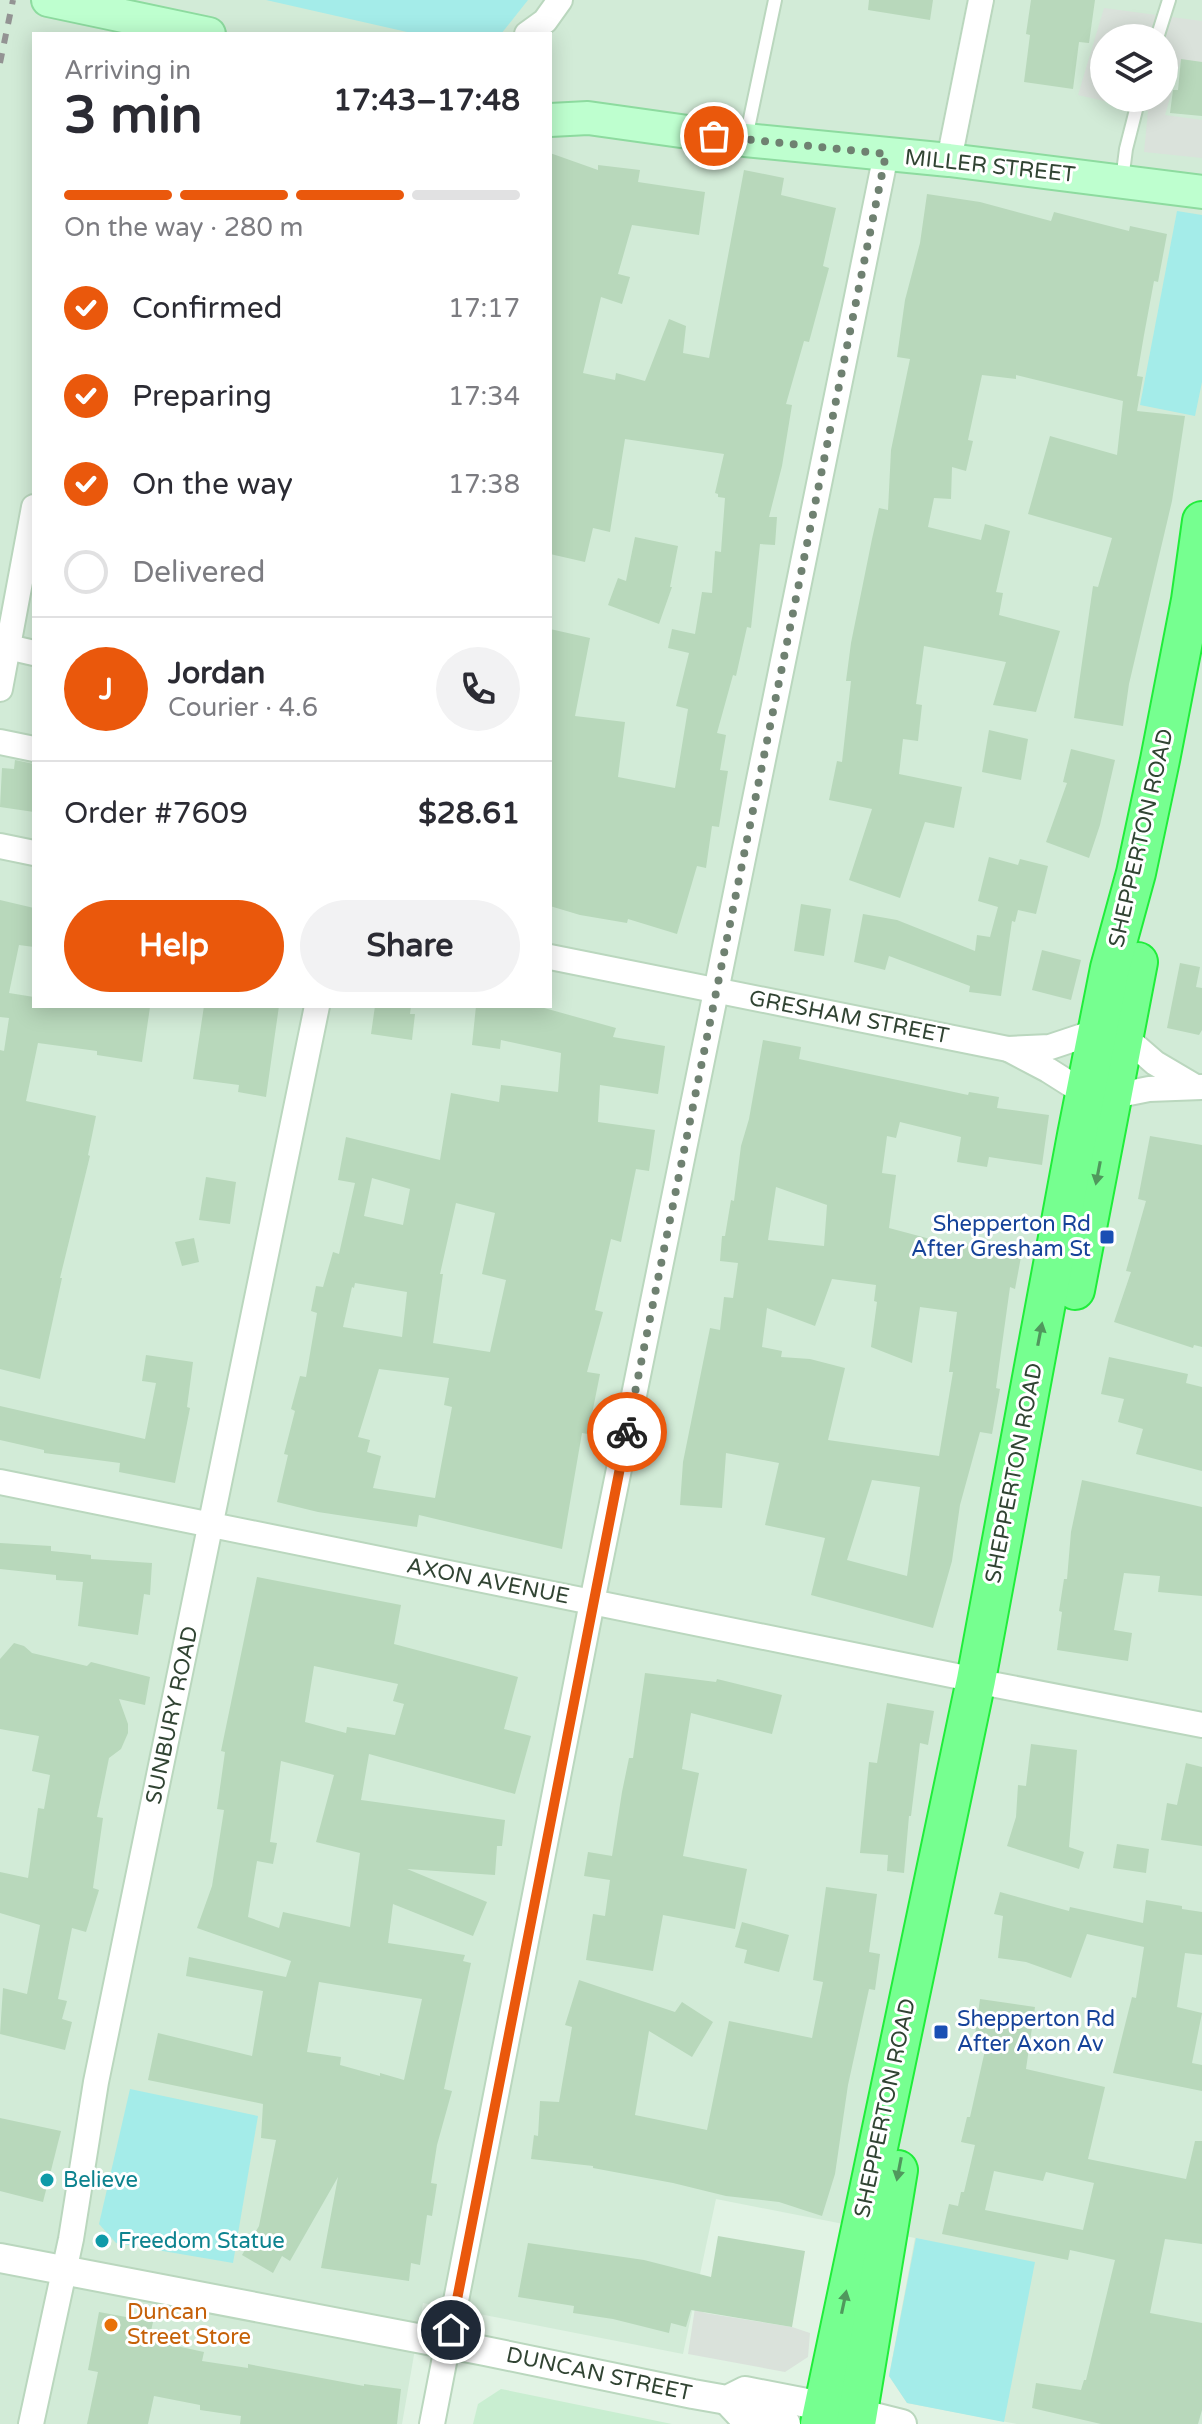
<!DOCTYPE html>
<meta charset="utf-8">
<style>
body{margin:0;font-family:"Varela Round",sans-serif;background:#f2f2f3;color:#2b2b33;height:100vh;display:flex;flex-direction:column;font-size:30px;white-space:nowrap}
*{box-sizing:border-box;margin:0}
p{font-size:26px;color:#7c7c81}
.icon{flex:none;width:44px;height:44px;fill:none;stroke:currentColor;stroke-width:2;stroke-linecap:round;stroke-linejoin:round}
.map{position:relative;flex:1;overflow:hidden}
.details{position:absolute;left:32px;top:32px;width:520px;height:976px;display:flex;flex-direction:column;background:#fff;border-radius:0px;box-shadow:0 4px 20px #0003}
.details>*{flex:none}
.tools{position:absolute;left:1090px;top:24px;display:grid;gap:16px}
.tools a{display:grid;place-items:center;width:88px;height:88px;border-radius:50%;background:#fff;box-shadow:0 4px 20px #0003;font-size:40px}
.pin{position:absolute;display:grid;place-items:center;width:68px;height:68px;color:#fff;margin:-34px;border:4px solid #fff;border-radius:50%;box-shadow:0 2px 8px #0007}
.courier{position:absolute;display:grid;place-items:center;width:80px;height:80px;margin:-40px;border:6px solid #ea580c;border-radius:50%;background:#fff;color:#222;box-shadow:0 2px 10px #0007}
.headline em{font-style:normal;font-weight:700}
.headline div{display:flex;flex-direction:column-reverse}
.headline{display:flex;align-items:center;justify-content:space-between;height:136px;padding:0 32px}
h1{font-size:52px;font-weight:700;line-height:60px}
.bar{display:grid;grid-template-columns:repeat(4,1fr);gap:12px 8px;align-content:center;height:96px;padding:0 32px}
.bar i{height:10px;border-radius:6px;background:#e1e1e2}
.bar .current{background:#ea580c}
.bar p{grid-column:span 4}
.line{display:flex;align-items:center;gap:20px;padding:0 32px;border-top:2px solid #e1e1e2}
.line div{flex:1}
.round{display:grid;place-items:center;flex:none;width:84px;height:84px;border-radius:42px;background:#f2f2f3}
ol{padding:0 32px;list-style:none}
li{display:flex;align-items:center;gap:24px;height:88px}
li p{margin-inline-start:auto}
li .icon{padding:8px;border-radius:50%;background:#ea580c;color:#fff;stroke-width:4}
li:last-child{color:#7c7c81}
li i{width:44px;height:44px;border:4px solid #e1e1e2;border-radius:50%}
.primary-button{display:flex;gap:16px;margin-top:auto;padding:16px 32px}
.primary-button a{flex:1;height:92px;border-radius:48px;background:#ea580c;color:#fff;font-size:32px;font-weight:700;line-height:92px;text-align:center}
.primary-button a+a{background:#f2f2f3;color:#2b2b33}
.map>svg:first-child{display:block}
</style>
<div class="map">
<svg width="1202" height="2424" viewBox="0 0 1202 2424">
<rect width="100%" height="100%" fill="#e1f3e4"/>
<!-- residential -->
<path fill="#d2ebd7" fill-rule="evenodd" d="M0,0H1202V2424H1017L907,2403L889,2376L915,2238L716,2199L683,2354L423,2303L402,2424H0ZM34,34H550V1006H34ZM1104,38H1164V98H1104Z"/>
<!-- education -->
<polygon fill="#c9eed1" points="501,2389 672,2424 473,2424 478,2404"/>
<!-- green -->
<g fill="#a4ece9">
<polygon points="266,0 528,0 501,34 416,34"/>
<polygon points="1177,211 1202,215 1202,382 1195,416 1140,405"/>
<polygon points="130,2089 258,2116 233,2263 116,2243 99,2224"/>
<polygon points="916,2238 1035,2262 1004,2422 907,2403 889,2376"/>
</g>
<!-- parking -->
<g fill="#dae2db" fill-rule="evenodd">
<path d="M1104,8L1202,21V62L1181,60L1165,115L1202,120V158L1144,152L1148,111L1078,95ZM1104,38H1164V98H1104Z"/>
<polygon points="695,2308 705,2313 792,2327 810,2333 808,2357 785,2372 688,2354"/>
</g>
<!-- building -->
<g fill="#b8d8bb" fill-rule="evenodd">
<polygon points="869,0 933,0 930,20 868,10"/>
<polygon points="1031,0 1095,0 1089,43 1079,42 1073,89 1024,82 1030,35 1026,34"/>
<polygon points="1181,59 1202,62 1202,116 1170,113 1173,90 1178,90"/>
<polygon points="550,153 598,170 598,165 640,170 638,182 705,192 699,235 632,225 618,274 630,277 622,304 601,297 583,373 615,380 616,373 645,381 669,319 686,326 683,353 709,358 744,170 784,178 781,195 836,208 823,266 829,268 809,342 804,341 786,404 792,405 782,466 769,517 777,517 775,545 760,544 751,628 747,627 736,676 733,675 717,733 726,735 720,770 728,771 719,827 712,826 706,868 697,866 677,934 628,919 627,923 580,915 550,906 550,629 590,638 575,716 625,722 618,777 675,788 688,709 676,706 689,653 668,648 672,629 695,634 702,592 712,593 715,551 721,552 725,498 718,497 718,494 715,493 724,454 625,439 610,532 593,528 585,562 550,554"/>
<polygon points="927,194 980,202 1051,221 1054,212 1129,231 1130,226 1167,234 1158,282 1154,281 1144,335 1137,376 1143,377 1137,411 1185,416 1172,501 1129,684 1123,726 1074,718 1093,586 1098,587 1112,538 1028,514 1050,436 1117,455 1123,401 1016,375 1016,379 982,375 968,440 973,441 966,471 952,467 951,499 934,498 928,527 981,540 985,524 1010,531 996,592 1003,593 999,615 1060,631 1036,712 993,705 1006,662 924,646 916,704 922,705 918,741 903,739 899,774 962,787 954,828 925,822 900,898 849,880 872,809 829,800 837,761 842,762 851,681 846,681 851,643 872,539 879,508 888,510 891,450 910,359 897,357 905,300 920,243"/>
<polygon points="635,537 678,546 670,587 672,587 659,624 608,605 618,578 626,581"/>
<polygon points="989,730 1028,739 1021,780 982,772"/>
<polygon points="1071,749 1115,760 1100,825 1089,858 1046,842 1067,783 1063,782"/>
<polygon points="15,760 34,764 34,812 0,807 2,768 14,769"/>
<polygon points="989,857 1018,865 1020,859 1048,866 1036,914 1018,910 1015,922 1012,921 1001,996 969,992 970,986 889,956 885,970 854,962 863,914 897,920 975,951 977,935 990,937 998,907 978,901"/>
<polygon points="0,900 34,908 34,947 19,945 9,993 34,997 34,1006 150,1007 142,1062 97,1055 97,1051 38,1043 26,1101 96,1116 88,1155 90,1156 60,1278 62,1278 40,1379 0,1369 0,1050 4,1051 9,1018 0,1017"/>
<polygon points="801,904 831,909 824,956 794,951"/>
<polygon points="1042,950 1081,960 1071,1000 1032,990"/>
<polygon points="1180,963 1200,967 1196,987 1202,988 1202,1030 1199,1035 1167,1028"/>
<polygon points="204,1006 279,1006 266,1097 238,1092 239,1085 193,1079"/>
<polygon points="375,1006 411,1006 410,1014 415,1014 412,1040 371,1034"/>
<path d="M476,1006H537L616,1028L613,1037L665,1046L658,1094L600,1085L598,1122L655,1130L649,1171L636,1169L621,1242L611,1239L595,1310L603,1312L587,1372L600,1374L588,1434L582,1433L562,1549L419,1515L417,1527L318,1512L277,1502L288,1455L284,1454L295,1411L291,1409L300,1376L306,1377L317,1313L311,1311L316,1286L323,1287L333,1252L339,1254L355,1183L338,1180L346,1137L440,1160L451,1093L499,1102L501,1085L558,1092L561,1053L501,1040L500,1049L472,1045ZM372,1178L410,1189L403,1225L364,1216ZM456,1203L495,1213L482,1274L506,1280L490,1352L433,1343L443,1274H440ZM355,1283L407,1292L402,1337L343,1327L352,1287L354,1288ZM379,1369L449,1378L444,1405L452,1407L435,1498L373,1488L381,1456L367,1452L370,1440L358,1437Z"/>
<path d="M763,1040L801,1047L799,1059L968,1095L969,1092L999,1097L997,1108L1049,1115L1042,1165L989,1157L987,1167L957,1162L961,1137L900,1122L896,1138L887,1136L882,1173L896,1175L889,1228L964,1248L965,1245L1021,1257L1015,1289L1010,1287L996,1388L1000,1389L992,1434L980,1432L960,1505L952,1561L933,1628L811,1595L825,1538L765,1525L779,1463L726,1453L722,1508L680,1505L683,1462L710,1328L720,1330L724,1297L733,1298L738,1263L720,1261L722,1236H725L731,1200L734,1201L741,1146L749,1119ZM776,1187L827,1205L824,1246L768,1240ZM832,1279L876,1285L874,1301L877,1302L871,1347L912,1363L920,1307L957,1312L949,1372H953L939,1456L828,1440L845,1368L810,1359L781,1357L782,1351L762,1347L767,1308L815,1326ZM872,1480L920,1487L907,1576L847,1560Z"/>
<polygon points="1150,1136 1202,1145 1202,1347 1194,1345 1193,1348 1114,1322 1131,1272 1126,1271 1146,1201 1138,1199"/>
<polygon points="206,1177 236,1182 230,1224 199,1220"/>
<polygon points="194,1238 199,1262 182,1266 175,1242"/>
<polygon points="146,1355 193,1362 187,1407 190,1408 175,1483 119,1472 120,1463 44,1453 44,1450 0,1440 0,1406 145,1439 156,1383 142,1381"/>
<polygon points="1109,1357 1188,1374 1186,1383 1202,1387 1202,1471 1136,1454 1143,1429 1118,1422 1124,1399 1101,1394"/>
<polygon points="1082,1480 1202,1507 1202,1596 1158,1592 1160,1576 1124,1573 1114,1630 1132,1633 1128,1661 1057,1650 1062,1612 1059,1611 1064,1579 1067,1579 1071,1532"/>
<polygon points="0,1543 51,1546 51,1551 91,1555 91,1559 152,1563 150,1595 144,1594 138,1635 78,1626 83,1582 56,1580 56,1575 0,1569"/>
<path d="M257,1577L401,1605L394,1644L518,1677L504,1729L531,1736L515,1794L369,1754L361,1800L505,1820L502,1846H497L495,1875L407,1869L487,1902L473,1936L393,1904L388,1943L465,1955L463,1961L471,1963L444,2089L452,2091L437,2145L431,2183L437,2184L432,2216L427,2215L420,2265L411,2263L409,2281L321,2268L338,2177L290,2261L282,2256L273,2273L242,2255L259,2226L276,2140L261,2138L263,2104L148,2080L158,2033L252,2056L263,1991L186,1976L189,1957L286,1977L291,1961L197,1928L212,1886L224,1810L217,1809L225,1752L221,1751ZM314,1666L398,1684L393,1701L404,1704L395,1735L347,1727L346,1733L305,1722ZM281,1761L334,1775L316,1842L360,1853L350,1927L283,1912L279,1928L248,1917L257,1861L273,1864L277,1843L270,1842ZM319,1982L422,1999L404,2080L380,2073V2076L340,2065L341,2057L307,2052Z"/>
<polygon points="14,1643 24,1646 32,1653 87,1666 91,1662 150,1677 145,1705 119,1699 128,1724 128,1733 121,1749 109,1758 97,1817 103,1818 93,1888 99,1890 86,1932 72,1928 58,1999 67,2001 62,2019 72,2022 65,2050 0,2034 3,1988 27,1994 40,1925 0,1913 0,1872 28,1878 38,1808 44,1809 50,1775 32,1771 39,1736 0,1729 0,1659"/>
<polygon points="645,1673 716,1682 717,1679 782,1695 772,1734 691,1713 682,1769 699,1773 683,1856 747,1869 735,1929 663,1915 653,1971 586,1960 593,1914 605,1916 610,1880 584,1876 588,1852 612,1856 622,1792 629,1758 633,1758"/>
<polygon points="887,1703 934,1711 928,1745 920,1743 911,1816 909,1816 904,1873 887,1871 888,1855 860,1853 869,1762 877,1763"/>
<polygon points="1031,1744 1077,1750 1069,1847 1084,1852 1079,1869 1007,1846 1016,1817 1018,1785 1026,1786"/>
<polygon points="1186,1763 1202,1767 1202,1846 1161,1840 1167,1803 1177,1805"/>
<polygon points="1117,1844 1149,1849 1146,1873 1113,1868"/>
<polygon points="826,1887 877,1894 869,1952 880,1954 875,1990 869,1989 848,2085 835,2174 822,2216 779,2202 726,2196 673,2183 593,2168 593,2166 531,2159 534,2135 538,2136 540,2101 559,2102 572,2027 565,2025 579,1980 675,2012 682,2002 713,2022 692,2057 649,2031 635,2115 707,2130 729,2021 812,2038 823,1982 813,1980"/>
<polygon points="1000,1892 1069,1911 1070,1907 1143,1923 1146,1900 1182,1906 1182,1909 1202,1912 1202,1955 1185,1953 1177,2007 1202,2013 1192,2063 1202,2065 1202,2091 1113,2073 1132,1997 1136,1998 1144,1947 1087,1934 1071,1978 1026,1962 998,1958 1003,1916 994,1914"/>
<polygon points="742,1922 789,1935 779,1972 744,1963 747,1950 735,1947"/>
<path d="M980,1999L1035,2007L1026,2069L1105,2087L1088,2159L1186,2179L1195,2141H1202V2244L1165,2239L1150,2313L1202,2323V2410L1198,2424H1101L1032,2408L1036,2383L1081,2390L1084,2380H1086L1115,2260L1070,2250L1068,2260L942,2234L949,2204L958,2206L961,2192H964L975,2145L961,2142L967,2117H970L988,2037L975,2035ZM994,2171L1043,2181L1046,2172L1094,2183L1083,2230L985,2210Z"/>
<polygon points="0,2118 61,2131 43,2202 0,2191"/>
<polygon points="718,2236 805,2251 792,2327 691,2310 686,2327 671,2323 669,2333 613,2319 573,2313 574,2306 518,2297 528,2243 644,2260 711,2277"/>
<polygon points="99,2312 153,2322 149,2340 204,2352 202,2361 248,2368 248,2364 364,2386 364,2384 401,2389 397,2424 240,2424 241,2416 200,2410 200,2405 154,2396 148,2424 87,2424 98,2372 88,2370"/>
</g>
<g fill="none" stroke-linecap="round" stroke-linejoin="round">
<!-- service casing -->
<g stroke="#bad7be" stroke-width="16">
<g id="service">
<polyline points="1157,38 1169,0"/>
<polyline points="746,138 775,0"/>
<polyline points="1122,180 1126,149 1139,98"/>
</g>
</g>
<!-- minor casing -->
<g stroke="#bad7be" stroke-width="28">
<g id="minor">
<polyline points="527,34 545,21 560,0"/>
<polyline points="949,160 981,0"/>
<polyline points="8,647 34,653"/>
<polyline points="0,689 34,507"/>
<polyline points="0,742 34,749"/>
<polyline points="0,846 34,853"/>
<polyline points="550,957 1008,1049 1050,1047 1098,1031"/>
<polyline points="1125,1037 1155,1063 1194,1086"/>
<polyline points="1010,1050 1048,1070 1086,1094"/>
<polyline points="1114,1096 1149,1089 1202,1087"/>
<polyline points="0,1482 976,1680"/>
<polyline points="996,1685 1202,1725"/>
<polyline points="31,2424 71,2239 96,2082 317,1006"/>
<polyline points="432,2424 592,1602 886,154"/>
</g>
</g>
<!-- tertiary casing -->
<g stroke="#bad7be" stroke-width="32">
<g id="tertiary">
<polyline points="0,2258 485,2351 693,2394 727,2400 745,2391 858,2413 902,2424"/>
<polyline points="727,2400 741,2415 786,2424"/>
</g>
</g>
<!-- secondary casing -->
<g stroke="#8ddb9f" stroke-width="36">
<g id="secondary">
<polyline points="48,0 209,34"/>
<polyline points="550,120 588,118 745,140 949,160 1202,192"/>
</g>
</g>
<!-- trunk casing -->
<g stroke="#20ed3b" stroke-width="42">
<g id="trunk">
<polyline points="1075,1290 1138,962"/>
<polyline points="820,2424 976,1680 1077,1135 1110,968 1136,873 1160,760 1191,600 1202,521"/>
<polyline points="856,2424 898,2170"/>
</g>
</g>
<!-- service -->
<use href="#service" stroke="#fff" stroke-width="12"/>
<!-- minor -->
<use href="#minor" stroke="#fff" stroke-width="24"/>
<!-- tertiary -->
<use href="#tertiary" stroke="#fff" stroke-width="28"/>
<!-- secondary -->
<use href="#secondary" stroke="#beffcf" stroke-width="32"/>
<!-- trunk -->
<use href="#trunk" stroke="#76ff90" stroke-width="38"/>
<!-- rail -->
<polyline stroke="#939393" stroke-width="6" stroke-dasharray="10 10" stroke-linecap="butt" points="0,63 13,0"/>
</g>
<!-- one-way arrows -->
<defs><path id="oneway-solid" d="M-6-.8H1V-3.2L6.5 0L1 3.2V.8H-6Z" transform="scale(2)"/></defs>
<g fill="#50985d">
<use href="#oneway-solid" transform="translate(1098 1173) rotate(101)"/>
<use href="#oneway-solid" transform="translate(1040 1334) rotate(-79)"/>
<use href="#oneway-solid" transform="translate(899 2169) rotate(101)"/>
<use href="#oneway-solid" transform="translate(844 2302) rotate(-78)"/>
</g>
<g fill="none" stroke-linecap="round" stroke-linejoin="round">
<!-- done -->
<polyline stroke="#6f8171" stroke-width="8" stroke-dasharray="0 14.4" points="627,1432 886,154 714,136"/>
<!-- route -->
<polyline stroke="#ea580c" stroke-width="10" points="451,2330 627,1432"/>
</g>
<!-- markers -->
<g fill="#1a4fb4" stroke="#fff" stroke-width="3">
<rect x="1099" y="1229" width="16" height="16" rx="4"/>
<rect x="933" y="2024" width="16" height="16" rx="4"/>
</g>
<g fill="#0f9aa8" stroke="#fff" stroke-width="3">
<circle cx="47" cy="2180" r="8"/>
<circle cx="102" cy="2241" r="8"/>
</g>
<circle fill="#e8710a" stroke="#fff" stroke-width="3" cx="111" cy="2325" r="8"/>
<g text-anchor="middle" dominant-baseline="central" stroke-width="6" stroke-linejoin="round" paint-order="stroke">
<!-- street labels -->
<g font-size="22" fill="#314433" stroke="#fff">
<text transform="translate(990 166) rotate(6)">MILLER STREET</text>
<text transform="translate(1141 838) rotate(-77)">SHEPPERTON ROAD</text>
<text transform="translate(849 1017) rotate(11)">GRESHAM STREET</text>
<text transform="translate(1014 1473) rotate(-79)">SHEPPERTON ROAD</text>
<text transform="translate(488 1581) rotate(11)">AXON AVENUE</text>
<text transform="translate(172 1715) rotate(-78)">SUNBURY ROAD</text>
<text transform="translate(885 2108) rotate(-78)">SHEPPERTON ROAD</text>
<text transform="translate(599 2374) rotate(12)">DUNCAN STREET</text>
</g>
<!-- transit labels -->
<g font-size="22" fill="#164399" stroke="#fff" text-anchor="end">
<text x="1091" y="1224">Shepperton Rd<tspan x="1091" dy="25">After Gresham St</tspan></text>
<text x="957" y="2019" text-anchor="start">Shepperton Rd<tspan x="957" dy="25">After Axon Av</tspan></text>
</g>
<!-- culture labels -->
<g font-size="22" fill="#0d838f" stroke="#fff" text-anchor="start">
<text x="63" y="2180">Believe</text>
<text x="118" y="2241">Freedom Statue</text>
</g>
<!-- food labels -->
<g font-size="22" fill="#c56008" stroke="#fff" text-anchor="start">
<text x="127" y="2312">Duncan<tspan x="127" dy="25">Street Store</tspan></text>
</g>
</g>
</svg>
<div class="tools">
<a><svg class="icon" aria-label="layers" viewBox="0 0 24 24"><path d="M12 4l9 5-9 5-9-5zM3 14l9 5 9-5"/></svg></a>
</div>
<div class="pin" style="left:714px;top:136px;background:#ea580c"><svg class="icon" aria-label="bag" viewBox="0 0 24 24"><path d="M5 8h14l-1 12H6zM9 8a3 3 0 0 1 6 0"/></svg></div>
<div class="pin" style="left:451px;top:2330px;background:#1f2937"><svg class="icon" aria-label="home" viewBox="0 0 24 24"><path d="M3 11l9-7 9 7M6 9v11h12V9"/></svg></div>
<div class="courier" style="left:627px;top:1432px"><svg class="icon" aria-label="bike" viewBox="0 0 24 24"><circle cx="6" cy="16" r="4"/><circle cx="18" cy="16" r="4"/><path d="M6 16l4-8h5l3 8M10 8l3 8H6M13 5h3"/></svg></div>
<section class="details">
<div class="headline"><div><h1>3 min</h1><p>Arriving in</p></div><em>17:43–17:48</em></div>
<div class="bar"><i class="current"></i><i class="current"></i><i class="current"></i><i></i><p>On the way · 280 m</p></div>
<ol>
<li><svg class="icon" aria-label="check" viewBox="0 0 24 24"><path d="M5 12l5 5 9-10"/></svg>Confirmed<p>17:17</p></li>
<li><svg class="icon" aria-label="check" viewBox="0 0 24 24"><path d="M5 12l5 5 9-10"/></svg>Preparing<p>17:34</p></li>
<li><svg class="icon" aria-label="check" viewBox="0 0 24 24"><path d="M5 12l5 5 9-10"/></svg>On the way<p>17:38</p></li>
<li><i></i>Delivered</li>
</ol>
<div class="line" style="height:144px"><b class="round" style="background:#ea580c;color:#fff">J</b><div><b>Jordan</b><p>Courier · 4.6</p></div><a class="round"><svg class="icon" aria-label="phone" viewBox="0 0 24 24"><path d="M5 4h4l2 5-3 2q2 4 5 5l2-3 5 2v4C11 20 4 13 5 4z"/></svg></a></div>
<div class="line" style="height:104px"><div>Order #7609</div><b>$28.61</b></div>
<div class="primary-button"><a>Help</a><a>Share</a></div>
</section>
</div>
